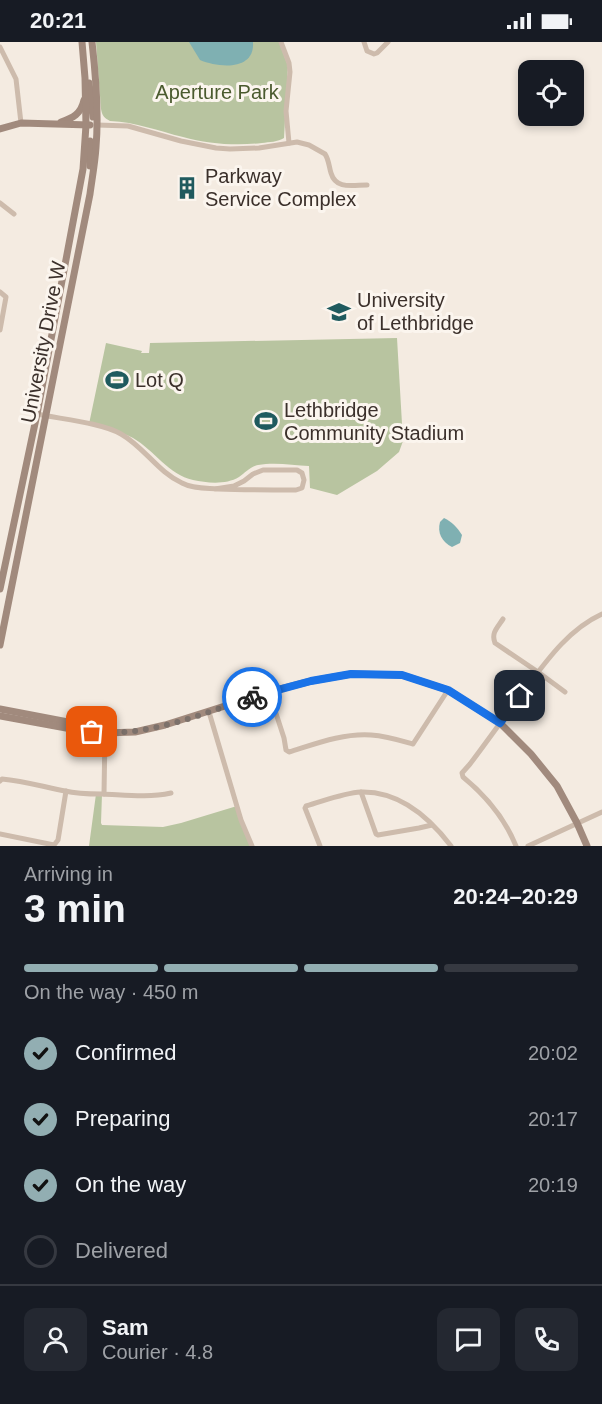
<!DOCTYPE html>
<meta charset="utf-8">
<style>
body{margin:0;font-family:Arial,sans-serif;background:#242831;color:#f1f3f6;height:100vh;display:flex;flex-direction:column;font-size:22px;white-space:nowrap}
*{box-sizing:border-box;margin:0}
p{font-size:20px;color:#9ea1a6}
.icon{flex:none;width:33px;height:33px;fill:none;stroke:currentColor;stroke-width:2;stroke-linecap:round;stroke-linejoin:round}
.map{position:relative;height:804px;overflow:hidden}
.sheet{display:flex;flex-direction:column;background:#171b24;flex:1}
.sheet>*{flex:none}
.fabs{position:absolute;left:518px;top:18px;display:grid;gap:12px}
.fabs a{display:grid;place-items:center;width:66px;height:66px;border-radius:12px;background:#171b24;box-shadow:0 3px 9px #0003;font-size:30px}
.pin{position:absolute;display:grid;place-items:center;width:51px;height:51px;color:#fff;margin:-26px;border-radius:12px;box-shadow:0 3px 9px #0006}
.courier{position:absolute;display:grid;place-items:center;width:60px;height:60px;margin:-30px;border:4px solid #1a73e8;border-radius:50%;background:#fff;color:#222;box-shadow:0 2px 8px #0007}
.headline em{font-style:normal;font-weight:800}
.headline div{display:flex;flex-direction:column-reverse}
.headline{display:flex;align-items:center;justify-content:space-between;height:102px;padding:0 24px}
h1{font-size:39px;font-weight:800;line-height:45px}
.bar{display:grid;grid-template-columns:repeat(4,1fr);gap:9px 6px;align-content:center;height:72px;padding:0 24px}
.bar i{height:8px;border-radius:4px;background:#363941}
.bar .active{background:#92aeb2}
.bar p{grid-column:span 4}
.line{display:flex;align-items:center;gap:15px;padding:0 24px;border-top:2px solid #363941}
.line div{flex:1}
.round{display:grid;place-items:center;flex:none;width:63px;height:63px;border-radius:12px;background:#242831}
ol{padding:0 24px;list-style:none}
li{display:flex;align-items:center;gap:18px;height:66px}
li p{margin-inline-start:auto}
li .icon{padding:6px;border-radius:50%;background:#92aeb2;color:#111;stroke-width:4}
li:last-child{color:#9ea1a6}
li i{width:33px;height:33px;border:3px solid #363941;border-radius:50%}
.status{display:flex;justify-content:space-between;align-items:center;height:42px;padding:0 30px;background:#171b24;direction:ltr}
.status svg{height:16px;fill:currentColor}
.map>svg:first-child{display:block}
</style>
<div class="status"><b>20:21</b><svg viewBox="0 0 49 12"><path d="M0 12V9h3v3zM5 12V6h3v6zM10 12V3h3v9zM15 12V0h3v12zM26 1h20v11H26zM47 4h2v5h-2z"/></svg></div>
<div class="map">
<svg width="602" height="804" viewBox="0 0 602 804">
<rect width="100%" height="100%" fill="#f4ebe1"/>
<!-- green -->
<g fill="#b8c4a0">
<path d="M96,0H279L288,24L284,96C278,100 269,100 262,101C236,104 208,102 183,95C158,89 136,80 110,79C104,76 102,73 101,67Z"/>
<path d="M397,296L403,399L399,410L377,429L337,453L310,446L309,424C293,423 274,420 258,423C250,425 245,431 239,435C226,443 207,441 193,438C169,433 154,408 133,396C120,389 103,386 89,382L106,301L142,309L141,311H149L150,301Z"/>
<polygon points="96,752 102,752 101,781 102,783 163,785 181,781 237,764 252,804 89,804"/>
</g>
<!-- water -->
<g fill="#7fb0b2">
<path d="M189,0H253C255,29 219,26 200,18Z"/>
<path d="M444,476C452,480 457,485 462,493L460,501L452,505C442,500 437,491 440,480Z"/>
</g>
<g fill="none" stroke-linecap="round" stroke-linejoin="round">
<!-- street -->
<g stroke="#cdbbac" stroke-width="5">
<polyline points="281,0 289,21 290,30 286,69 289,101"/>
<polyline points="364,0 367,9 374,12 377,11 388,0"/>
<polyline points="0,5 16,37 21,81"/>
<path d="M97,83L128,84L181,99L216,106L230,107L259,106L297,100L309,103L325,112C329,118 329,125 331,131C336,148 353,143 367,143"/>
<polyline points="0,161 14,172"/>
<polyline points="0,250 6,255 0,288"/>
<path d="M37,372C60,377 103,381 121,392C144,405 158,430 182,441C193,447 206,446 218,447C244,448 270,448 296,448L302,446L304,438L302,431L297,428H263L253,432L244,439L234,444L215,447"/>
<path d="M503,577C497,586 491,591 495,601L538,630L565,650"/>
<path d="M269,650L284,696L286,708L289,710C315,702 343,691 371,693C386,694 399,698 413,702L448,648"/>
<polyline points="209,670 241,778 252,804"/>
<path d="M0,739L2,737C24,739 44,745 65,749C77,752 90,752 102,752C126,753 148,756 171,751"/>
<polyline points="361,750 376,792 378,793 419,786 432,783"/>
<polyline points="104,752 105,691"/>
<polyline points="0,792 54,803 58,798 66,749"/>
<path d="M320,804L305,766L306,764C324,759 343,751 361,750C400,749 429,775 451,804"/>
<path d="M516,804C505,777 485,753 463,735L462,731L470,722C489,697 507,671 526,646C547,618 569,587 602,572"/>
<polyline points="528,804 602,770"/>
</g>
<!-- secondary -->
<g stroke="#a18a7d" stroke-width="7">
<polyline points="89,41 93,75"/>
<path d="M61,80C73,76 81,72 84,58"/>
<polyline points="0,87 21,81 90,83"/>
<polyline points="90,124 90,99"/>
<polyline points="0,547 37,372 83,127 86,83 85,36 82,0"/>
<path d="M0,603L90,152C92,137 95,121 96,105C99,70 96,35 92,0"/>
<polyline points="0,667 68,680 85,687"/>
<polyline points="0,674 77,688 105,691 135,690 165,683 269,650 311,639 351,632 402,633 448,648 500,681 531,712 557,744 577,781 587,804"/>
</g>
</g>
<g fill="none" stroke-linecap="round" stroke-linejoin="round">
<!-- done -->
<path stroke="#7c716b" stroke-width="6" stroke-dasharray="0 10.8" d="M92,690C148,695 200,673 252,655"/>
<!-- route -->
<polyline stroke="#1a73e8" stroke-width="8" points="252,655 311,639 351,632 402,633 448,648 500,681 520,654"/>
</g>
<!-- icons -->
<defs>
<g id="building-bare" transform="scale(1.8)"><path d="M-4-6H4V6H1V3H-1V6H-4ZM-2.5-4.3h1.7v1.8h-1.7ZM.8-4.3h1.7v1.8H.8ZM-2.5-1h1.7V.8h-1.7ZM.8-1h1.7V.8H.8Z" fill="#1f5a5e" stroke="#fbf5ee" stroke-width="2.5" paint-order="stroke"/></g>
<g id="university-bare" transform="scale(1.8)"><path d="M0-5L7-2L0 1L-7-2ZM-4 1L0 2.5L4 1V4Q0 6-4 4Z" fill="#1f5a5e" stroke="#fbf5ee" stroke-width="2.5" paint-order="stroke"/></g>
<g id="stadium-bare" transform="scale(1.8)"><path d="M0-5a6.5 5 0 1 0 0 10a6.5 5 0 1 0 0-10ZM-3.5-1.8h7v3.6h-7Z" fill="#1f5a5e" stroke="#fbf5ee" stroke-width="2.5" paint-order="stroke"/></g>
</defs>
<g fill-rule="evenodd">
<use href="#building-bare" x="187" y="146"/>
<use href="#university-bare" x="339" y="270"/>
<use href="#stadium-bare" x="117" y="338"/>
<use href="#stadium-bare" x="266" y="379"/>
</g>
<g text-anchor="middle" dominant-baseline="central" stroke-width="6" stroke-linejoin="round" paint-order="stroke">
<!-- park labels -->
<g font-size="20" fill="#4a5a2e" stroke="#fbf5ee">
<text x="217" y="50">Aperture Park</text>
</g>
<!-- poi labels -->
<g font-size="20" fill="#3b302b" stroke="#fbf5ee" text-anchor="start">
<text x="205" y="134">Parkway<tspan x="205" dy="23">Service Complex</tspan></text>
<text x="357" y="258">University<tspan x="357" dy="23">of Lethbridge</tspan></text>
<text x="135" y="338">Lot Q</text>
<text x="284" y="368">Lethbridge<tspan x="284" dy="23">Community Stadium</tspan></text>
</g>
<!-- street labels -->
<g font-size="20" fill="#3b302b" stroke="#fbf5ee">
<text transform="translate(43 300) rotate(-79)">University Drive W</text>
</g>
</g>
</svg>
<div class="fabs">
<a><svg class="icon" aria-label="locate" viewBox="0 0 24 24"><circle cx="12" cy="12" r="6"/><path d="M12 2v4M12 18v4M2 12h4M18 12h4"/></svg></a>
</div>
<div class="pin" style="left:92px;top:690px;background:#ea580c"><svg class="icon" aria-label="bag" viewBox="0 0 24 24"><path d="M5 8h14l-1 12H6zM9 8a3 3 0 0 1 6 0"/></svg></div>
<div class="pin" style="left:520px;top:654px;background:#1f2937"><svg class="icon" aria-label="home" viewBox="0 0 24 24"><path d="M3 11l9-7 9 7M6 9v11h12V9"/></svg></div>
<div class="courier" style="left:252px;top:655px"><svg class="icon" aria-label="bike" viewBox="0 0 24 24"><circle cx="6" cy="16" r="4"/><circle cx="18" cy="16" r="4"/><path d="M6 16l4-8h5l3 8M10 8l3 8H6M13 5h3"/></svg></div>
</div>
<section class="sheet">
<div class="headline"><div><h1>3 min</h1><p>Arriving in</p></div><em>20:24–20:29</em></div>
<div class="bar"><i class="active"></i><i class="active"></i><i class="active"></i><i></i><p>On the way · 450 m</p></div>
<ol>
<li><svg class="icon" aria-label="check" viewBox="0 0 24 24"><path d="M5 12l5 5 9-10"/></svg>Confirmed<p>20:02</p></li>
<li><svg class="icon" aria-label="check" viewBox="0 0 24 24"><path d="M5 12l5 5 9-10"/></svg>Preparing<p>20:17</p></li>
<li><svg class="icon" aria-label="check" viewBox="0 0 24 24"><path d="M5 12l5 5 9-10"/></svg>On the way<p>20:19</p></li>
<li><i></i>Delivered</li>
</ol>
<div class="line" style="height:108px"><a class="round"><svg class="icon" aria-label="person" viewBox="0 0 24 24"><circle cx="12" cy="8" r="4"/><path d="M4 21q1-7 8-7t8 7"/></svg></a><div><b>Sam</b><p>Courier · 4.8</p></div><a class="round"><svg class="icon" aria-label="chat" viewBox="0 0 24 24"><path d="M4 5h16v11H9l-5 4z"/></svg></a><a class="round"><svg class="icon" aria-label="phone" viewBox="0 0 24 24"><path d="M5 4h4l2 5-3 2q2 4 5 5l2-3 5 2v4C11 20 4 13 5 4z"/></svg></a></div>
</section>
